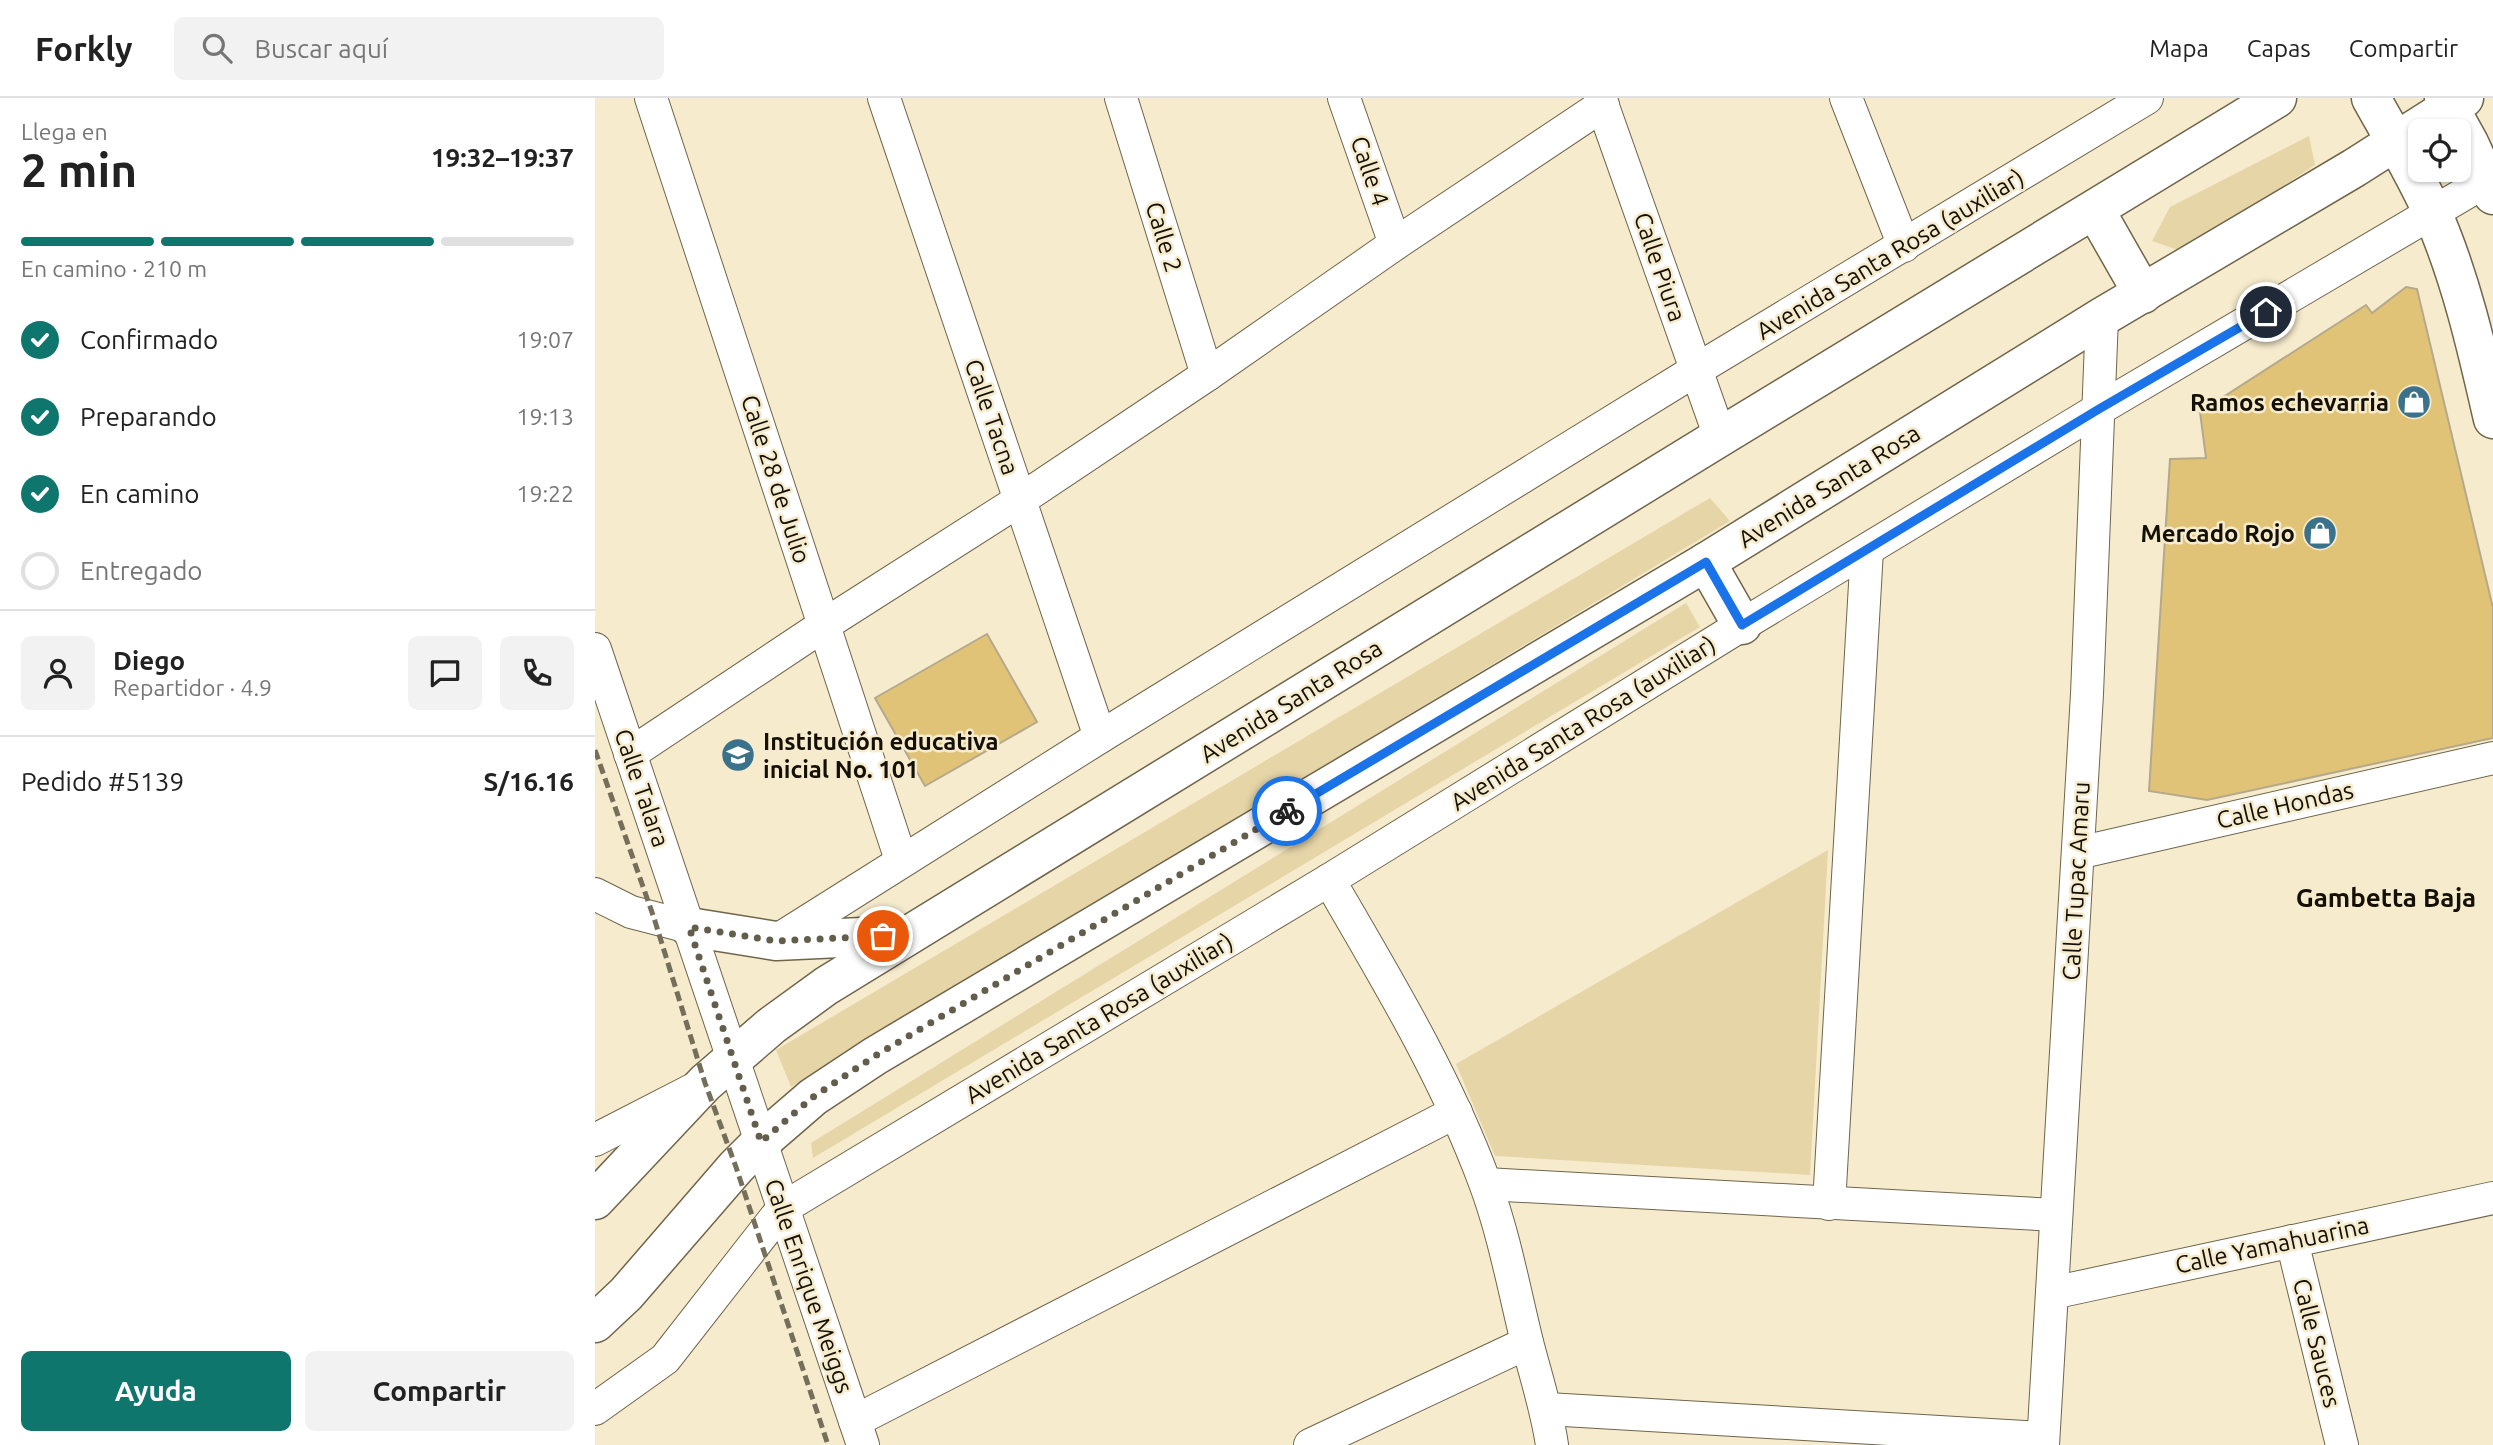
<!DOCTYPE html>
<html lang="es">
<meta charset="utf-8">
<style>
body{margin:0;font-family:Ubuntu,sans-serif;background:#f2f2f2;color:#222;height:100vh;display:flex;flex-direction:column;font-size:26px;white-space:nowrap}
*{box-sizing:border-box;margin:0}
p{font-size:23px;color:#767676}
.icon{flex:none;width:38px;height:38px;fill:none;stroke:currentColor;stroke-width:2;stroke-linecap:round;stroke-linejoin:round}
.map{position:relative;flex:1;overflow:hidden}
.side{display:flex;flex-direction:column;background:#fff;width:595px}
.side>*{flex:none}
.controls{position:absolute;left:1813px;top:21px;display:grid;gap:14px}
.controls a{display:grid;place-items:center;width:63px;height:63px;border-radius:10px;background:#fff;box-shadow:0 2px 5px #0004;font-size:35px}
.pin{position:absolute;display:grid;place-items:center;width:60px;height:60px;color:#fff;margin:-30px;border:4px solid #fff;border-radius:50%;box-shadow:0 2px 7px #0007}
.courier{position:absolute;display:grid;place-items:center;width:70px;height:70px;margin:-35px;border:5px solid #1a73e8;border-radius:50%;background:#fff;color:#222;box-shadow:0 2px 9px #0007}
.headline em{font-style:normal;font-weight:600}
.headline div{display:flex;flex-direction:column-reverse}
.headline{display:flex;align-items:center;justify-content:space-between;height:119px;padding:0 21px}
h1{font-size:46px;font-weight:600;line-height:52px}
.bar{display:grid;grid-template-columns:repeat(4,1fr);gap:10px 7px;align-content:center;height:84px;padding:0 21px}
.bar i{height:9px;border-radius:5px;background:#e0e0e0}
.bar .selected{background:#0f766e}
.bar p{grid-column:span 4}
.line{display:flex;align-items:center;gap:18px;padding:0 21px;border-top:2px solid #e0e0e0}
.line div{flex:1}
.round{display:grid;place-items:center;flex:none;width:74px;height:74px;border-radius:10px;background:#f2f2f2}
ol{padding:0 21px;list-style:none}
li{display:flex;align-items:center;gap:21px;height:77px}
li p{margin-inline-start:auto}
li .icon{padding:7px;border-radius:50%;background:#0f766e;color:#fff;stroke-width:4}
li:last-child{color:#767676}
li i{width:38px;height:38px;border:4px solid #e0e0e0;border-radius:50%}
.cta{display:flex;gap:14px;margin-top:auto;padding:14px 21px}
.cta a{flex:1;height:80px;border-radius:10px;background:#0f766e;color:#fff;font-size:28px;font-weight:600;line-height:80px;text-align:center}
.cta a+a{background:#f2f2f2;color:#222}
header{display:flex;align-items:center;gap:42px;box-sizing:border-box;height:98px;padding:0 35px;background:#fff;border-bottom:2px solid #e0e0e0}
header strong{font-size:33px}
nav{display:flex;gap:38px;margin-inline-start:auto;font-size:24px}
.search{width:490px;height:63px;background:#f2f2f2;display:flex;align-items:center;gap:18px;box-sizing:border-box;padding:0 24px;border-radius:10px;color:#767676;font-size:26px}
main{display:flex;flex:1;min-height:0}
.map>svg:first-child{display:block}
</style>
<header>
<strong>Forkly</strong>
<div class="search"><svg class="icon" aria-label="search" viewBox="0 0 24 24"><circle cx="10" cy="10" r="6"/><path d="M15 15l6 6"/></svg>Buscar aquí</div>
<nav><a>Mapa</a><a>Capas</a><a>Compartir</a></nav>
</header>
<main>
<section class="side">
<div class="headline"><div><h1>2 min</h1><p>Llega en</p></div><em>19:32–19:37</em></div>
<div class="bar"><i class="selected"></i><i class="selected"></i><i class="selected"></i><i></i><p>En camino · 210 m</p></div>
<ol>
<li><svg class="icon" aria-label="check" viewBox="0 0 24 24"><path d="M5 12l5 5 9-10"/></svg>Confirmado<p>19:07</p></li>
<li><svg class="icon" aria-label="check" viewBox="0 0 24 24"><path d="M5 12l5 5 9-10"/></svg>Preparando<p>19:13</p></li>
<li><svg class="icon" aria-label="check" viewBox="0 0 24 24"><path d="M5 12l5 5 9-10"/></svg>En camino<p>19:22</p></li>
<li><i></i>Entregado</li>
</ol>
<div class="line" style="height:126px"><a class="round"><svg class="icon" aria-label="person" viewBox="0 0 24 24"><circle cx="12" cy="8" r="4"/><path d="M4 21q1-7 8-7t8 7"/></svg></a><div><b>Diego</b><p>Repartidor · 4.9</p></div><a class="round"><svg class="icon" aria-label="chat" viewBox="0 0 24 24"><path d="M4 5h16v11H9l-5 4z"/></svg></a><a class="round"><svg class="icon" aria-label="phone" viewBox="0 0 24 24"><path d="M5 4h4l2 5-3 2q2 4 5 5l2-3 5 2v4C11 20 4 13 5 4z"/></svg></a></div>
<div class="line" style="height:91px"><div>Pedido #5139</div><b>S/16.16</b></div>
<div class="cta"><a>Ayuda</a><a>Compartir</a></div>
</section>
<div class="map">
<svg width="1898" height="1347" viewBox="0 0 1898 1347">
<rect width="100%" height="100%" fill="#f6ebcd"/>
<!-- green -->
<g fill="#e6d5a7">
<polygon points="1714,38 1720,67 1589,154 1557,143 1575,109"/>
<polygon points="1115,400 1135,423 196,989 181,952"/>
<polygon points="1091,505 1105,529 218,1060 216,1045"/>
<polygon points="1233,752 1215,1077 900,1058 861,966"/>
</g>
<!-- building -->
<g fill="#e0c376" stroke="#b4a98c" stroke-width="2">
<polygon points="1811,189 1822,191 1898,510 1898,640 1612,702 1554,693 1575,361 1611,360 1605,314 1771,207 1777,215"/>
<polygon points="392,536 442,624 330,688 280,600"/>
</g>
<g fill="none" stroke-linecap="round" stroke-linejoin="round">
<!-- street casing -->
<g stroke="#6f654b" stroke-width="34">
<g id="street">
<polyline points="56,0 306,762"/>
<polyline points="289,0 505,639"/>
<polyline points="526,0 612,277"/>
<polyline points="749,0 800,146"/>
<polyline points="1005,0 1125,339"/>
<polyline points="1251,0 1309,148"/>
<polyline points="0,551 268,1347"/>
<polyline points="35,656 229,527 425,402 612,277 800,146 1008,7"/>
<polyline points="1483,755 1898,660"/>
<path d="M734,782C791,880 851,979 890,1085C909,1136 919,1191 932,1244C941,1279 952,1312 957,1347"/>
<polyline points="0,796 36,814 94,829"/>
<polyline points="181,843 505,639 1101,272 1552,0"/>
<polyline points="0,1042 97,992"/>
<polyline points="891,1086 1461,1117"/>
<polyline points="1234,1106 1272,452"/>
<polyline points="1697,1143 1747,1347"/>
<polyline points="1457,1195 1898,1100"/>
<polyline points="0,1311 70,1261 188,1110 734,782 1147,527 1504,311 1898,79"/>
<polyline points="952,1311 1448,1340"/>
<polyline points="260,1323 861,1014"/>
<polyline points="715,1347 932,1245"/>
<polyline points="1448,1347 1492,596 1507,219"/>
</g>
</g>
<!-- secondary casing -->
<g stroke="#6f654b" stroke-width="41">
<g id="secondary">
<path d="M1776,0C1797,38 1820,75 1837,114C1866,180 1882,251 1898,321"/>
<polyline points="1849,0 1874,45 1898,97"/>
<polyline points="1500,112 1548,196"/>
<polyline points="1111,464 1147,527"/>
<polyline points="94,829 181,843 310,837"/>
<polyline points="0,1102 110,985 176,928 231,888 1125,339 1682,0"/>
<polyline points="0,1225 31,1196 141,1069 166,1044 218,999 280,958 1111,464 1507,219 1759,70 1869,0"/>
</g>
</g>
<!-- street -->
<use href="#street" stroke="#fff" stroke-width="32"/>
<!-- secondary -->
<use href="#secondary" stroke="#fff" stroke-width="38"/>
<!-- rail -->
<polyline stroke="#756e5b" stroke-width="5" stroke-dasharray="10 5" stroke-linecap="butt" points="0,652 59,820 110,985 141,1069 233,1347"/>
</g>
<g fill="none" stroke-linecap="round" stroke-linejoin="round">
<!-- done -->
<polyline stroke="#635d4c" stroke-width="7" stroke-dasharray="0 12.6" points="288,838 181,843 94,829 166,1044 218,999 280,958 692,713"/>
<!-- route -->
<polyline stroke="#1a73e8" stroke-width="9" points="692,713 1111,464 1147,527 1504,311 1671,214"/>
</g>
<!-- icons -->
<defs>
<g id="shop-disc" transform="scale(1.75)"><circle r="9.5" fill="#3a728c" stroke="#f6ebcd"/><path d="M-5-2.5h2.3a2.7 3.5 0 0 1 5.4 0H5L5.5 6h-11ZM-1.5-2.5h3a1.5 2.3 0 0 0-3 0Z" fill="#fff"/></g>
<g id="school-disc" transform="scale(1.75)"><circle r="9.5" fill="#3a728c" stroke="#f6ebcd"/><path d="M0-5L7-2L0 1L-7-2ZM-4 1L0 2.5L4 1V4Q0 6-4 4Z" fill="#fff"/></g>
</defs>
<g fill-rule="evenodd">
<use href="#shop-disc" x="1819" y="304"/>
<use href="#shop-disc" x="1725" y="435"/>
<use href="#school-disc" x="143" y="657"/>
</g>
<g text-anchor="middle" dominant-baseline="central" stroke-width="5" stroke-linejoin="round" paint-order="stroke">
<!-- street labels -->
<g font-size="24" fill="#141006" stroke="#f6ebcd">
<text transform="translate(775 73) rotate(71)">Calle 4</text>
<text transform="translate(569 139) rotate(73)">Calle 2</text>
<text transform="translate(1295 156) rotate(-31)">Avenida Santa Rosa (auxiliar)</text>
<text transform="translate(1065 169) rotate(71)">Calle Piura</text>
<text transform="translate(397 319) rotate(71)">Calle Tacna</text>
<text transform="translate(181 381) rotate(72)">Calle 28 de Julio</text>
<text transform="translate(1234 388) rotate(-32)">Avenida Santa Rosa</text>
<text transform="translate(696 603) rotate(-32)">Avenida Santa Rosa</text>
<text transform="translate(988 625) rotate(-32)">Avenida Santa Rosa (auxiliar)</text>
<text transform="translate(47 690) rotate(71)">Calle Talara</text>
<text transform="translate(1690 707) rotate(-13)">Calle Hondas</text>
<text transform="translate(1481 783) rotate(-87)">Calle Tupac Amaru</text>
<text transform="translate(504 920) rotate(-31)">Avenida Santa Rosa (auxiliar)</text>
<text transform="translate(1677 1147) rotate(-12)">Calle Yamahuarina</text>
<text transform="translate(214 1188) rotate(71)">Calle Enrique Meiggs</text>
<text transform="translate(1722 1245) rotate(76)">Calle Sauces</text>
</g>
<!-- poi labels -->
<g font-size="24" font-weight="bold" fill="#141006" stroke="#f6ebcd" text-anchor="end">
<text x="1794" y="304">Ramos echevarria</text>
<text x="1700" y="435">Mercado Rojo</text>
<text x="168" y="643" text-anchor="start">Institución educativa<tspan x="168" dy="28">inicial No. 101</tspan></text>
</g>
<!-- neighbourhood labels -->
<g font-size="26" font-weight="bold" fill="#141006" stroke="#f6ebcd">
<text x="1791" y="799">Gambetta Baja</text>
</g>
</g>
</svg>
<div class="controls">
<a><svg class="icon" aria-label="locate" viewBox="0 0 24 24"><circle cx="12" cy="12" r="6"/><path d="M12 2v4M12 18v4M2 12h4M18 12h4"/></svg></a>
</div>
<div class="pin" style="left:288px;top:838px;background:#ea580c"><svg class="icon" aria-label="bag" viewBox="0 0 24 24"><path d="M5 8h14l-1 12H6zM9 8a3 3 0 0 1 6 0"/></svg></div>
<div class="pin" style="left:1671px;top:214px;background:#1f2937"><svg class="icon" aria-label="home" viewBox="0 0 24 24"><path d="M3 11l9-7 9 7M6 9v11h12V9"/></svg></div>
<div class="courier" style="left:692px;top:713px"><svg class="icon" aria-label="bike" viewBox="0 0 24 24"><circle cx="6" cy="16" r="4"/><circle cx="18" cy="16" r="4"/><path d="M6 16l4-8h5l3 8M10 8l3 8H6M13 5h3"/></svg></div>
</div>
</main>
